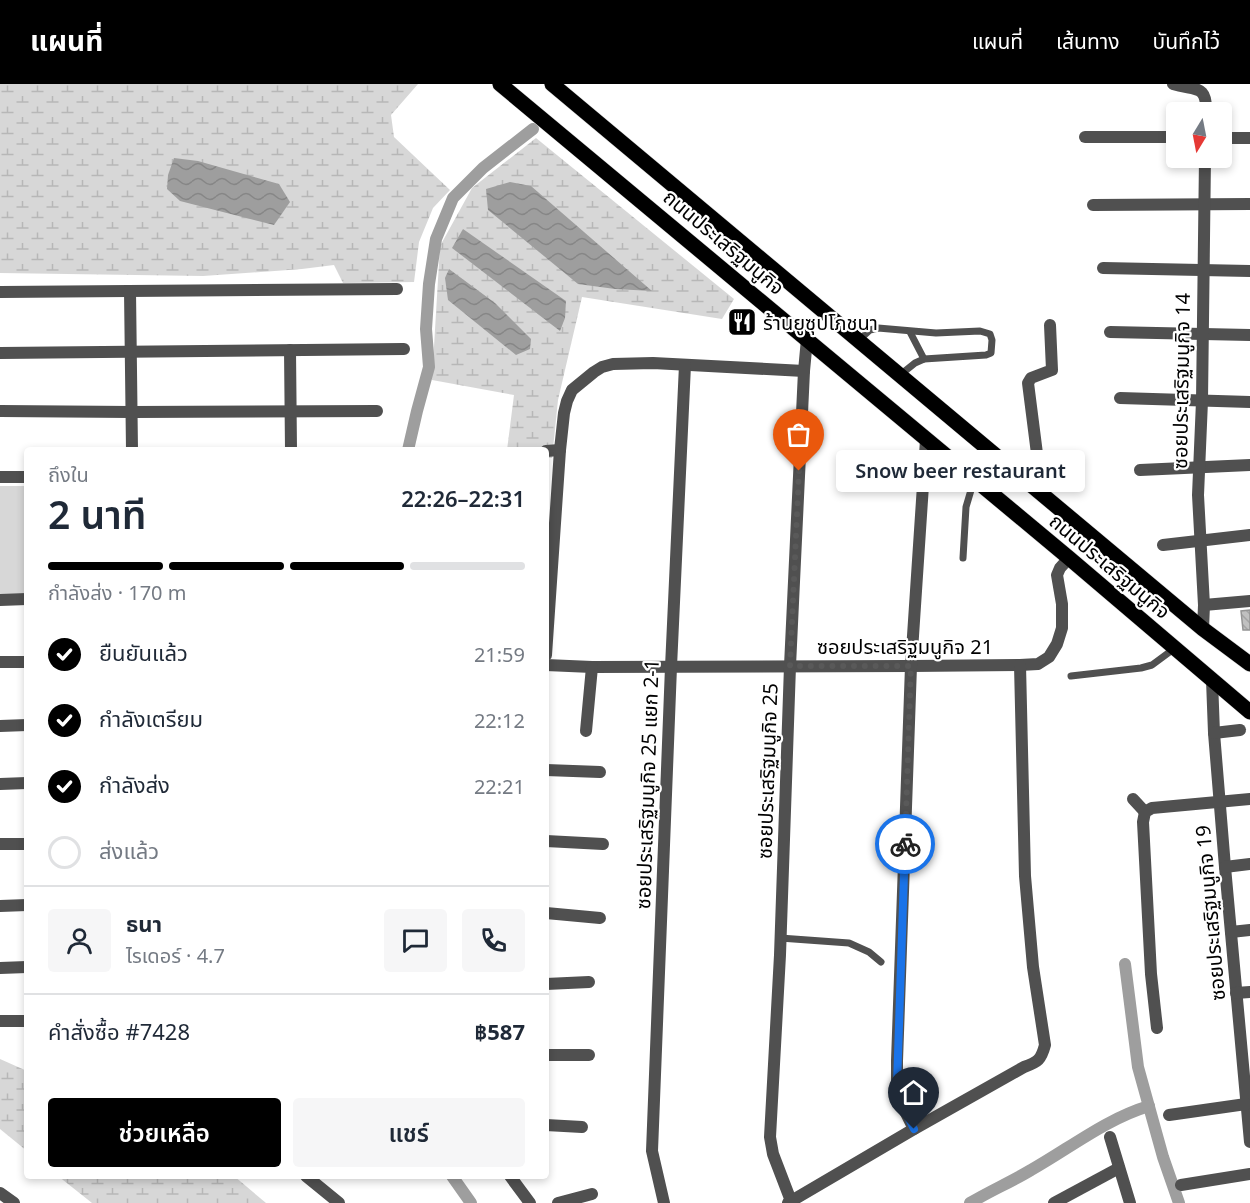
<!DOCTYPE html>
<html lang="th">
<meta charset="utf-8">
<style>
body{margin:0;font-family:"Noto Sans","Noto Sans Thai",sans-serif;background:#f6f6f7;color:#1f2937;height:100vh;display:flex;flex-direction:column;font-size:22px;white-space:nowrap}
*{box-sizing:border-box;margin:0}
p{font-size:20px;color:#747a83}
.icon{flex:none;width:33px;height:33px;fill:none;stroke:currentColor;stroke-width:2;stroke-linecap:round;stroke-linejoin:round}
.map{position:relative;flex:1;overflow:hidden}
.panel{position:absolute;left:24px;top:363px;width:525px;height:732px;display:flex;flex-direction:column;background:#fff;border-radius:6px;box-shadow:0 3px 9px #0003}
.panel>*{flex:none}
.needle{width:39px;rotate:190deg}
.controls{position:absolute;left:1166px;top:18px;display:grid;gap:12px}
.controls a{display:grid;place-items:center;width:66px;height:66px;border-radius:6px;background:#fff;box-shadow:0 3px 9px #0003;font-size:30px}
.pin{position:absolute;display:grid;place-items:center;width:51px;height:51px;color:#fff;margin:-62px -26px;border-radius:50% 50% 50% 0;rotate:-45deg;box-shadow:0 0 6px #0007}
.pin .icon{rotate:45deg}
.courier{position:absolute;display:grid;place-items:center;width:60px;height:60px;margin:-30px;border:4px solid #1a73e8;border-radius:50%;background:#fff;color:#222;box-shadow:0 2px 8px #0007}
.bubble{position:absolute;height:42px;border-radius:6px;background:#fff;box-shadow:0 3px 9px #0003;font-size:20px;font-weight:600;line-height:42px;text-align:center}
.head em{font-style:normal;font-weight:600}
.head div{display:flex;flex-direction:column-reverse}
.head{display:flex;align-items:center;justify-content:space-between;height:102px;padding:0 24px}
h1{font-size:39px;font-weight:600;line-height:45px}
.bar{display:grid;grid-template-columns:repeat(4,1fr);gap:9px 6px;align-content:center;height:72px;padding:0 24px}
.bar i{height:8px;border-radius:4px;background:#e0e1e3}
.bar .on{background:#000}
.bar p{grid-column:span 4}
.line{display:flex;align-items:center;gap:15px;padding:0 24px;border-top:2px solid #e0e1e3}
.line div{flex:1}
.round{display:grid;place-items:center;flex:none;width:63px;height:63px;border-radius:6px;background:#f6f6f7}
ol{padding:0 24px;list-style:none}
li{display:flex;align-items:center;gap:18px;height:66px}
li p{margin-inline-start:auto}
li .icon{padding:6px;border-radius:50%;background:#000;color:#fff;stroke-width:4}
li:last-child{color:#747a83}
li i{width:33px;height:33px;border:3px solid #e0e1e3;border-radius:50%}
.cta{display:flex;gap:12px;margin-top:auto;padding:12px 24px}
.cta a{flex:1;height:69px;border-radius:6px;background:#000;color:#fff;font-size:24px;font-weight:600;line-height:69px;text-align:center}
.cta a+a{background:#f6f6f7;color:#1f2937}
header{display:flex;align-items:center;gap:36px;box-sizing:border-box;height:84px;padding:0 30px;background:#000;color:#fff}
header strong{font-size:28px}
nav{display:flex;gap:33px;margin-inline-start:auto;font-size:21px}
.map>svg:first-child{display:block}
</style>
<header>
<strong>แผนที่</strong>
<nav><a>แผนที่</a><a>เส้นทาง</a><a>บันทึกไว้</a></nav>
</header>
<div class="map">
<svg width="1250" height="1119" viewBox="0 0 1250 1119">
<defs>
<pattern id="wetland-marsh" width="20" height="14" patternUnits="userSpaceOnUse" patternTransform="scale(1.5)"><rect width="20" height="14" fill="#d7d7d7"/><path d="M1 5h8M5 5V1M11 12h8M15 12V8" fill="none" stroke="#b7b7b7"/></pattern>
<pattern id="water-waves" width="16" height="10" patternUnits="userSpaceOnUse" patternTransform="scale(1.5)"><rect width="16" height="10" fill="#9e9e9e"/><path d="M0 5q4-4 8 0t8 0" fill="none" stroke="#868686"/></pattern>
<pattern id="building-back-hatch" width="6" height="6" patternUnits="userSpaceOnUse" patternTransform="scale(1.5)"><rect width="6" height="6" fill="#c0c0c0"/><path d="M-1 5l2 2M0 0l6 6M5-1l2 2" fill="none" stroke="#a3a3a3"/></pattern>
</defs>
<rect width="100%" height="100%" fill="#fff"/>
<!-- grass -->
<rect fill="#d7d7d7" x="0" y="402" width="27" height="117"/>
<!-- wetland -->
<g fill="url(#wetland-marsh)">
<polygon points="0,0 418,0 391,31 394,53 450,106 433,124 419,158 414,198 343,199 334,181 302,185 203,192 0,189"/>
<polygon points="536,54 734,215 722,235 582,213 558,316 552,374 546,374 546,366 507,366 514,311 432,296 440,162 472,104"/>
<polygon points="0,975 27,987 27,1067 0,1045"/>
<polygon points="58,1092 234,1092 266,1119 92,1119"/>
</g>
<!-- water -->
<g fill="url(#water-waves)">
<polygon points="174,74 198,77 279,100 290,118 274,141 180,117 167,105 168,91"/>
<polygon points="510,98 531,102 652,207 615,205 578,200 488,126 486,105"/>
<polygon points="463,145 566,217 565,234 560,247 452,164"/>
<polygon points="449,185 495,219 531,255 530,265 516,271 448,216 445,194"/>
</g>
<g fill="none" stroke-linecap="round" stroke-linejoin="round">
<!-- canal -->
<g stroke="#9e9e9e" stroke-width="12">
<polyline points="408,366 417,327 429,283 426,245 429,200 436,155 453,114 483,84 533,45"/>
<polyline points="1125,880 1138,983 1163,1073 1179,1119"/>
<polyline points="452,1092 471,1119"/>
<path d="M970,1119C990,1107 1011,1098 1031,1086C1070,1064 1106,1035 1149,1022"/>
</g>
</g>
<!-- building -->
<polygon fill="url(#building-back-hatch)" stroke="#949494" stroke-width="1.5" points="1250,526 1250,546 1243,546 1241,527"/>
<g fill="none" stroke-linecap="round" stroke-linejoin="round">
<!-- primary casing -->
<g stroke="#dbdbdb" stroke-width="16">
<g id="primary">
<polyline points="500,0 1069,474 1250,628"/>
<polyline points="552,0 1203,545 1250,580"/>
</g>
</g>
<!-- lane -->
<g stroke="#505050" stroke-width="7">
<polyline points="910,248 924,275"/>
<polyline points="859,256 870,246 878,244 936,249 980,247 990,250 992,256 991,269 986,271 924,275 915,279 900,291"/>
<polyline points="963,474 966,423 974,396"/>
<polyline points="1071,592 1141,584 1152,581 1175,564"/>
<polyline points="780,854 849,859 869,868 881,878"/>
</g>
<!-- street -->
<g stroke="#505050" stroke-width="12">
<path d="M1173,0C1196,7 1207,0 1206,28"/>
<polyline points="1085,53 1176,53"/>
<polyline points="1221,54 1250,54"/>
<polyline points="1093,121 1250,120"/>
<polyline points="1103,184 1250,187"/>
<polyline points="130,207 132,366"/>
<polyline points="0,208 397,205"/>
<polyline points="1110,248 1250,251"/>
<polyline points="290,266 291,366"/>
<polyline points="0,269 404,265"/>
<polyline points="1120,314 1250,318"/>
<polyline points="0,327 131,328 377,327"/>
<polyline points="546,367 560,366"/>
<polyline points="1140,386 1250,381"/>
<polyline points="0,393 27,393"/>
<polyline points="1042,409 1028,299 1031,294 1052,286 1050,241"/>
<polyline points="1163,461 1250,451"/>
<polyline points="0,516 27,515"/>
<polyline points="1204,521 1250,517"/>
<polyline points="1203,545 1204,521 1198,411 1202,317 1205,74"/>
<polyline points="546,571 560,366 564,329 567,317 572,306 594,288 602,283 613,280 653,279 804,287"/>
<polyline points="0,578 27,578"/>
<polyline points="546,581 592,583 911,582 1020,581 1038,580 1049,573 1057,560 1062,544 1062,520 1057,491 1060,484 1069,474"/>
<polyline points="1212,596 1214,649 1225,783 1250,1058"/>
<polyline points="0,642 27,641"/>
<polyline points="586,647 592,583"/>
<polyline points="1214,649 1240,646"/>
<polyline points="546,686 600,688"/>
<polyline points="0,700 27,699"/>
<polyline points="1133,715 1145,728"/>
<polyline points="546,757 603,760"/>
<polyline points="0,760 27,760"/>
<polyline points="1225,783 1250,780"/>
<polyline points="0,822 27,821"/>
<polyline points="546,829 600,834"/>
<polyline points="1231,848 1250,846"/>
<polyline points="0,884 27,883"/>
<polyline points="546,900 589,898"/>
<polyline points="1236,909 1250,908"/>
<polyline points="0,937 27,937"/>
<polyline points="1157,944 1151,890 1143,738 1145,728 1152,724 1250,715"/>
<polyline points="546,971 589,971"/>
<polyline points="1169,1031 1246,1020"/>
<polyline points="546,1041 582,1043"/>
<polyline points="914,1045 904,1025 897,1001 897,977 911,582 926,356"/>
<polyline points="1110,1053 1130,1119"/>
<polyline points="306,1092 339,1119"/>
<polyline points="510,1092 530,1119"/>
<polyline points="1181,1101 1250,1090"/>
<polyline points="0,1109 14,1119"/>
<polyline points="791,1117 773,1070 770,1053 780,871 790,582 804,287 807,255"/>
<polyline points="558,1119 592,1110"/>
<polyline points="664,1119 652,1067 671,583 685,281"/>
<path d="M788,1119L914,1045L1024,983C1038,978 1041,976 1045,961L1033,883L1025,792L1020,581"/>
<polyline points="1054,1119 1119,1084"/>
</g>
<!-- primary -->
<use href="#primary" stroke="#000" stroke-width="15"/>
</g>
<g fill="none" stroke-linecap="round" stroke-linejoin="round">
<!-- done -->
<polyline stroke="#595959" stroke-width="6" stroke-dasharray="0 10.8" points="799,387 790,582 911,582 905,760"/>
<!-- route -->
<polyline stroke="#1a73e8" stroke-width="8" points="905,760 897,1001 904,1025 914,1045"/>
</g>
<!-- icons -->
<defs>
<g id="restaurant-square" transform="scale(1.5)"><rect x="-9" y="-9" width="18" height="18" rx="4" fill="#000" stroke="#fff"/><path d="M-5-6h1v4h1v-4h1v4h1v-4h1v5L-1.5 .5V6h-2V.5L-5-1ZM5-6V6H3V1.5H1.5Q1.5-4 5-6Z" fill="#fff"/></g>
</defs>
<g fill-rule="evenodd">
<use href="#restaurant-square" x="742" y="238"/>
</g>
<g text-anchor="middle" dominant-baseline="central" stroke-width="4.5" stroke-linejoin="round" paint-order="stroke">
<!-- street labels -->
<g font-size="20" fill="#000" stroke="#fff">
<text transform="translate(724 158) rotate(40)">ถนนประเสริฐมนูกิจ</text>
<text transform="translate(1181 297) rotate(-89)">ซอยประเสริฐมนูกิจ 14</text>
<text transform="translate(1110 482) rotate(40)">ถนนประเสริฐมนูกิจ</text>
<text x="905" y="562">ซอยประเสริฐมนูกิจ 21</text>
<text transform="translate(767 687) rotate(-88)">ซอยประเสริฐมนูกิจ 25</text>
<text transform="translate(647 700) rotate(-88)">ซอยประเสริฐมนูกิจ 25 แยก 2-1</text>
<text transform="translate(1210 829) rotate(-95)">ซอยประเสริฐมนูกิจ 19</text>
</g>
<!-- poi labels -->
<g font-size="20" fill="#000" stroke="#fff" text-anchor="start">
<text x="763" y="238">ร้านยูซุปโภชนา</text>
</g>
</g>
</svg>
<div class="controls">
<a><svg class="needle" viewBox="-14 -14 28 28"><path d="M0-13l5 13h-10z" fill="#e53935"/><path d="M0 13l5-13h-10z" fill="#747a83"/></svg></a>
</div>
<div class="pin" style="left:799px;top:387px;background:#ea580c"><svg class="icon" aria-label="bag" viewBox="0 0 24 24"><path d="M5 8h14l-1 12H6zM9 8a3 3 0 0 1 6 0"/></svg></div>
<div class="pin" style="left:914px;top:1045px;background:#1f2937"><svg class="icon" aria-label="home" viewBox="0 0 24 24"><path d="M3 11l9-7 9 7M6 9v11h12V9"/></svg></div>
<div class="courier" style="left:905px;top:760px"><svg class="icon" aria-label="bike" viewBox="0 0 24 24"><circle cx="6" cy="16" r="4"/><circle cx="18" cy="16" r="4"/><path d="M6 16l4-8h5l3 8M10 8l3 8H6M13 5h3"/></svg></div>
<div class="bubble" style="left:836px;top:366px;width:249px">Snow beer restaurant</div>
<section class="panel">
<div class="head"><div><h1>2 นาที</h1><p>ถึงใน</p></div><em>22:26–22:31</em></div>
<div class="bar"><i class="on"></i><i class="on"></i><i class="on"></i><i></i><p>กำลังส่ง · 170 m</p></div>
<ol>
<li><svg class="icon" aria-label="check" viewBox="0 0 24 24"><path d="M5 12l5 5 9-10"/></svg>ยืนยันแล้ว<p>21:59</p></li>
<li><svg class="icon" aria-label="check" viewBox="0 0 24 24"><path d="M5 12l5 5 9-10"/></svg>กำลังเตรียม<p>22:12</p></li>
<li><svg class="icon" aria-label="check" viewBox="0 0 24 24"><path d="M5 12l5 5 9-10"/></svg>กำลังส่ง<p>22:21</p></li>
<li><i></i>ส่งแล้ว</li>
</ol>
<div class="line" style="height:108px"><a class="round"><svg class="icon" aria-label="person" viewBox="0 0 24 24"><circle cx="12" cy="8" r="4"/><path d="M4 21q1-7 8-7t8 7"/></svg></a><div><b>ธนา</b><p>ไรเดอร์ · 4.7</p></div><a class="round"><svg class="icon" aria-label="chat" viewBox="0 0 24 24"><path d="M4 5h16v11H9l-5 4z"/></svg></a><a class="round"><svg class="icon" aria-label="phone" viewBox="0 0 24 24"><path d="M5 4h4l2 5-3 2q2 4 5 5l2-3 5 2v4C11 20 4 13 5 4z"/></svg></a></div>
<div class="line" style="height:78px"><div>คำสั่งซื้อ #7428</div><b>฿587</b></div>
<div class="cta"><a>ช่วยเหลือ</a><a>แชร์</a></div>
</section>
</div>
